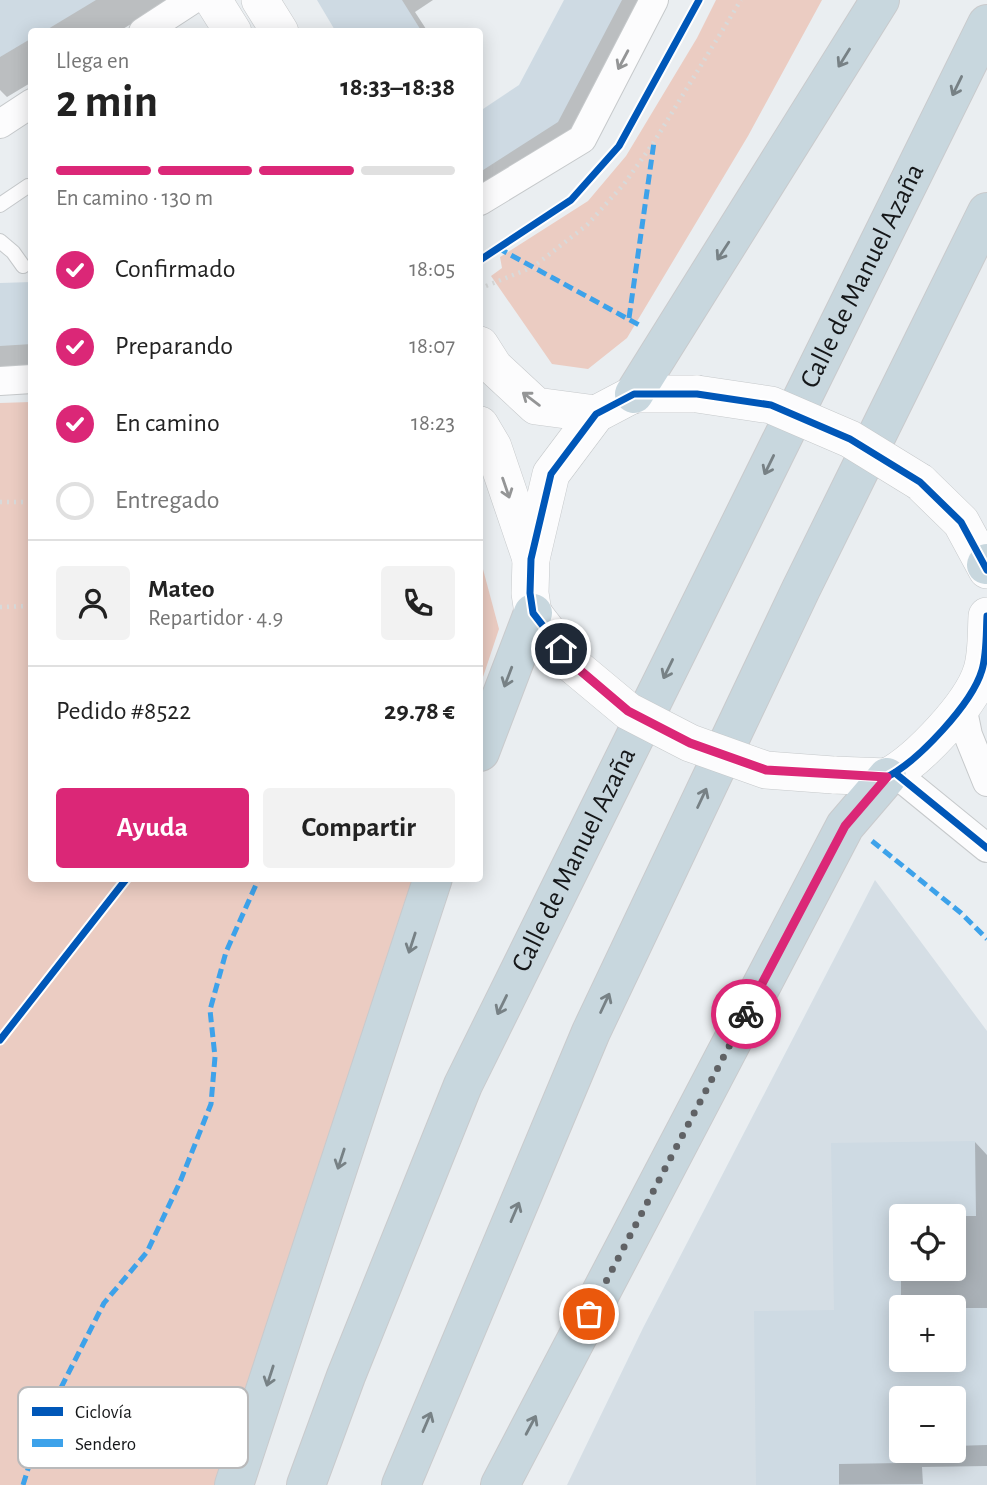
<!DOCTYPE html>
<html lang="es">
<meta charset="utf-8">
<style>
body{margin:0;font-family:"Alegreya Sans",sans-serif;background:#f2f2f2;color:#222;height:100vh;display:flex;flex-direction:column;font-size:26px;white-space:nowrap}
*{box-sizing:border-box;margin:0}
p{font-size:23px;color:#767676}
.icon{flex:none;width:38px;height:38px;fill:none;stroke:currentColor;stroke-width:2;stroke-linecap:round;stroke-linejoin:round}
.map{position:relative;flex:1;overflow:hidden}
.details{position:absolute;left:28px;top:28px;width:455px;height:854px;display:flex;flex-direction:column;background:#fff;border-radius:7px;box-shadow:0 4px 18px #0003}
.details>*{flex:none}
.tools{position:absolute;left:889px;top:1204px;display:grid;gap:14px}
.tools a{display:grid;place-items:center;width:77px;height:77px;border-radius:7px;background:#fff;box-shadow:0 4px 18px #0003;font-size:35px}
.pin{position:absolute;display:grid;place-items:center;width:60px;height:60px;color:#fff;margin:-30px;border:4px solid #fff;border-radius:50%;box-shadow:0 2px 7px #0007}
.courier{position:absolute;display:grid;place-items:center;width:70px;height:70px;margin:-35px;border:5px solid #db2777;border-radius:50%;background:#fff;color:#222;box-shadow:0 2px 9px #0007}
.summary em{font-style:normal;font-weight:700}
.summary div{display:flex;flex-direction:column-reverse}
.summary{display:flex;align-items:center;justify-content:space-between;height:119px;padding:0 28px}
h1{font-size:46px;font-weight:700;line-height:52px}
.bar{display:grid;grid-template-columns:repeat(4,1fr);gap:10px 7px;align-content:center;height:84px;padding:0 28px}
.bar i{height:9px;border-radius:5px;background:#e0e0e0}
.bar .selected{background:#db2777}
.bar p{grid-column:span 4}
.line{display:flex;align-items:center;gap:18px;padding:0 28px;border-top:2px solid #e0e0e0}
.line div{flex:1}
.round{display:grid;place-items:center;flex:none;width:74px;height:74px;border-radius:7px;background:#f2f2f2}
ol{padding:0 28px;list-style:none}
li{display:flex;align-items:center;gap:21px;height:77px}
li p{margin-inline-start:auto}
li .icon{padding:7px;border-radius:50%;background:#db2777;color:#fff;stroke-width:4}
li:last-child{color:#767676}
li i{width:38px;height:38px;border:4px solid #e0e0e0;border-radius:50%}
.button{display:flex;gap:14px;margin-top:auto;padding:14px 28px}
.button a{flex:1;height:80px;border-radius:7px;background:#db2777;color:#fff;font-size:28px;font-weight:700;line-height:80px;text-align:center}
.button a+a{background:#f2f2f2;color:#222}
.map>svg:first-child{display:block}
</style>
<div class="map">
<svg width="987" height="1485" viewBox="0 0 987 1485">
<rect width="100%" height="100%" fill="#eaeef1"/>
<!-- built -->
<path fill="#d5dee5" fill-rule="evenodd" d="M875,880L987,1031V1485H567L643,1328ZM901,1216H954V1269H901ZM901,1307H954V1360H901ZM901,1398H954V1451H901Z"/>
<!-- green -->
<g fill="#ebccc2">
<polygon points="716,0 822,0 748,136 627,338 588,369 552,364 491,276 502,268 500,257 588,201 626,156 697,38"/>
<polygon points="31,402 32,878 416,879 215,1485 0,1485 0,403"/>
<polygon points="480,558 499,629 480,686"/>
</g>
<!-- shadow -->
<g fill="#0003" fill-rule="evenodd">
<polygon points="0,0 166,0 167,2 118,32 32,32 32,82 7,97 0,90"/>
<polygon points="319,0 433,0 415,12 428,32 338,32"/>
<polygon points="566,0 653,0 579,143 480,206 480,112 520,86"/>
<polygon points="32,284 32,373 0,374 0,285"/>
<path d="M975,1142L987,1155V1466L922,1467L923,1484L758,1485L836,1312L832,1145ZM901,1216H954V1269H901ZM901,1307H954V1360H901ZM901,1398H954V1451H901Z"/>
</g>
<!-- building -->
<g fill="#cedae3">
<polygon points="0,0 96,0 43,32 32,32 32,38 0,57"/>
<polygon points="317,0 402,0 422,32 336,32"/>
<polygon points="564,0 622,0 558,122 480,172 480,111 519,85"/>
<polygon points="32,282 32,344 0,346 0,283"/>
<polygon points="975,1141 976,1216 901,1216 901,1360 954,1360 954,1308 987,1308 987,1445 954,1446 954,1398 901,1398 901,1463 839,1464 839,1485 756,1485 754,1311 834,1310 831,1143"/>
</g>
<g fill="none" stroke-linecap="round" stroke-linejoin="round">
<!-- service casing -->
<g stroke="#c6c9cb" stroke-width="16">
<g id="service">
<polyline points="0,205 28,186"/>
<polyline points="0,241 13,252 23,266"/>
</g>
</g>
<!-- minor casing -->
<g stroke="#c6c9cb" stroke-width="30">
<g id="minor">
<polyline points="143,32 192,0"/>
<polyline points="0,124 32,103"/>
<polyline points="480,201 582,139 654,0"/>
<polyline points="0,381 32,379"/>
<polyline points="962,706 968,735 987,782"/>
<polyline points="895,773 987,848"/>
</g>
</g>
<!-- tertiary casing -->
<g stroke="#c6c9cb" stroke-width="38">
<g id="tertiary">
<polyline points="213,0 233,32"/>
<polyline points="260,0 280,32"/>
<polyline points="480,345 494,367 536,406 596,414"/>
<polyline points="480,425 493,447 531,559"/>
<polyline points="920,482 961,522 987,570"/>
<polyline points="574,666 533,613 530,593 531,559 551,474 596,414 634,394 697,394"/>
<path d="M833,775L887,777C918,761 972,704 982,670C987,653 986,634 987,616"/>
</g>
</g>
<!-- motorway casing -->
<g stroke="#c9cacc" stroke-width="40">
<g id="motorway">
<polyline points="634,394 880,0"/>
<polyline points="986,565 987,563"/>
<polyline points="480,752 533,613"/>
<polyline points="234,1485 433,878"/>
<path id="s1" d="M306,1485L346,1376L463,1085L987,24"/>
<polyline points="401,1485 591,1032 801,589 987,212"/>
<polyline points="500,1485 845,826 887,777"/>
</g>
</g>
<!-- path -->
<g stroke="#d8dada" stroke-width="4.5" stroke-dasharray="2 5" stroke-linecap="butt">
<polyline points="486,286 533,267 587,225 624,184 654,142 741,0"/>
<polyline points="0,502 32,502"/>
<polyline points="0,607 32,606"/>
</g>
<!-- service -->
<use href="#service" stroke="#fcfcfd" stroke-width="14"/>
<!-- minor -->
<use href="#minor" stroke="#fcfcfd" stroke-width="28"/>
<!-- tertiary -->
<use href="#tertiary" stroke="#fcfcfd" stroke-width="37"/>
<!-- motorway -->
<use href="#motorway" stroke="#c8d7de" stroke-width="38"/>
<!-- tertiary-bridge casing -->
<g stroke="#c6c9cb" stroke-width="38" stroke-linecap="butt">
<g id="tertiary-bridge">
<polyline points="697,394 771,405 850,439 920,482"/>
<polyline points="574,666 628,711 690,743 766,770 833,775"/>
</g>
</g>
<!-- tertiary-bridge -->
<use href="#tertiary-bridge" stroke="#fcfcfd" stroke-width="37"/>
<!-- quiet -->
<g stroke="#3da2ea" stroke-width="5" stroke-dasharray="10 5" stroke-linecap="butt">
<polyline points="498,248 641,326"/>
<polyline points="629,318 654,142"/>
<polyline points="872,841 961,913 987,939"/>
<polyline points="23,1485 41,1427 104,1303 147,1252 180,1182 211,1104 215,1057 210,1010 226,952 259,878"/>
</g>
<!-- cycleway casing -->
<g stroke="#fff" stroke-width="11">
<g id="cycleway">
<polyline points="480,260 571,200 619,146 699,0"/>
<path d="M987,570L961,522L920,482L850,439L771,405L697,394H634L596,414L551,474L531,559L530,593L533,613L574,666L628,711L690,743L766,770L887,777C918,761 972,704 982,670C987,653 986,634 987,616"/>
<polyline points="895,773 987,848"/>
<polyline points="0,1040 127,878"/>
</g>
</g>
<!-- cycleway -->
<use href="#cycleway" stroke="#0057b8" stroke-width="7"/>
</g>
<!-- one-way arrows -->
<defs><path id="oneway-shaft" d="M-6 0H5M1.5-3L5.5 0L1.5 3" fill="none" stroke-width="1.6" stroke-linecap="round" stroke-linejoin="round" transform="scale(1.75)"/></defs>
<g stroke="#778185">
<use href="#oneway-shaft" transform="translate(844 58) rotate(122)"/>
<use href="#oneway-shaft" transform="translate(957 86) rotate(116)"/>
<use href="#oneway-shaft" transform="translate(723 251) rotate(123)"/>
<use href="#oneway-shaft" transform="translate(769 465) rotate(116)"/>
<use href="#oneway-shaft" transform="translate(668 669) rotate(116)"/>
<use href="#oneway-shaft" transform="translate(508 677) rotate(111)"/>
<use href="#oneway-shaft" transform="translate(702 798) rotate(-65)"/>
<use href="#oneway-shaft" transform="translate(412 943) rotate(108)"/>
<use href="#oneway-shaft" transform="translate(605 1003) rotate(-65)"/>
<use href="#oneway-shaft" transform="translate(502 1005) rotate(116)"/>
<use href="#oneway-shaft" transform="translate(341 1159) rotate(108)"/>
<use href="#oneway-shaft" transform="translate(515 1212) rotate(-67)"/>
<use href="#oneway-shaft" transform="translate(270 1376) rotate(108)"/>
<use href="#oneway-shaft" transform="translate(427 1422) rotate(-67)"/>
<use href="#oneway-shaft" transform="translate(531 1425) rotate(-62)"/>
</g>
<g stroke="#949596">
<use href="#oneway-shaft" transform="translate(623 60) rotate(118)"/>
<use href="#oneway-shaft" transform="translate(531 399) rotate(-143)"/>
<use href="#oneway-shaft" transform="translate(506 488) rotate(71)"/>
</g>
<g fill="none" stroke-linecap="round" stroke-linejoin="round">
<!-- done -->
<polyline stroke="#606265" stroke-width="7" stroke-dasharray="0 12.6" points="589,1314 746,1014"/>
<!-- route -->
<polyline stroke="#db2777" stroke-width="9" points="561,649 575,666 628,711 690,743 766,770 887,777 845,826 746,1014"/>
</g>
<g text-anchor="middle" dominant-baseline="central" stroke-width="5" stroke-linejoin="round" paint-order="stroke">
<!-- street labels -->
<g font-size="28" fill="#151719" stroke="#fff">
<text stroke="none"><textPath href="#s1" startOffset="1332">Calle de Manuel Azaña</textPath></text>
<text stroke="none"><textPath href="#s1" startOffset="681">Calle de Manuel Azaña</textPath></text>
</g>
</g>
<!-- legend -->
<rect x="18" y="1387" width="230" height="81" rx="10" fill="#fff" stroke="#b9b9ba" stroke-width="2"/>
<rect x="32" y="1407" width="31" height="9" fill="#0057b8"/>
<rect x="32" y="1439" width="31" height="8" fill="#3da2ea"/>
<g font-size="19" fill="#151719">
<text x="75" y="1418">Ciclovía</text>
<text x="75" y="1450">Sendero</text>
</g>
</svg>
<div class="tools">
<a><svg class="icon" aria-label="locate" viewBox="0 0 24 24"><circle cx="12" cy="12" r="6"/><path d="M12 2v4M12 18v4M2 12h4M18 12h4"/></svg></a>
<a>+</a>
<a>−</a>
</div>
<div class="pin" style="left:589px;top:1314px;background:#ea580c"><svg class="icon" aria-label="bag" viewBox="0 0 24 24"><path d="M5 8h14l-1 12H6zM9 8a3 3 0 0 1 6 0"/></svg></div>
<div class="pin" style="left:561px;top:649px;background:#1f2937"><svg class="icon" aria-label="home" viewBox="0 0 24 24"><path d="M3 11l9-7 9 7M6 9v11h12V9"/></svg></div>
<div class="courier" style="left:746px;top:1014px"><svg class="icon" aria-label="bike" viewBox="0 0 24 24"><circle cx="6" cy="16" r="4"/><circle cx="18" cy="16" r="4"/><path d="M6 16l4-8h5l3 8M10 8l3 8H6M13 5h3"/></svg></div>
<section class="details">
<div class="summary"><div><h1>2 min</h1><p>Llega en</p></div><em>18:33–18:38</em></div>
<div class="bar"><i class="selected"></i><i class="selected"></i><i class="selected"></i><i></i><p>En camino · 130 m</p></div>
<ol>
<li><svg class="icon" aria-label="check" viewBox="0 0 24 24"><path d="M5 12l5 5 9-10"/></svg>Confirmado<p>18:05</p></li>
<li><svg class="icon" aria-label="check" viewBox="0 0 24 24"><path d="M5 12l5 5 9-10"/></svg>Preparando<p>18:07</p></li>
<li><svg class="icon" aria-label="check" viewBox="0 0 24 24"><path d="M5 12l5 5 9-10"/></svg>En camino<p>18:23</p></li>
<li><i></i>Entregado</li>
</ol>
<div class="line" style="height:126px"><a class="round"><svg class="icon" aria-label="person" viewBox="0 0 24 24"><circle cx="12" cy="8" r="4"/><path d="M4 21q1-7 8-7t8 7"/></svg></a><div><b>Mateo</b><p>Repartidor · 4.9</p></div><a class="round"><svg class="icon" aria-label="phone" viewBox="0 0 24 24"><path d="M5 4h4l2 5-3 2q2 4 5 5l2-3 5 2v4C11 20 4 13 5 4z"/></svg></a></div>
<div class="line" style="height:91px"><div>Pedido #8522</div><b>29.78 €</b></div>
<div class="button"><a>Ayuda</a><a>Compartir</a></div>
</section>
</div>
